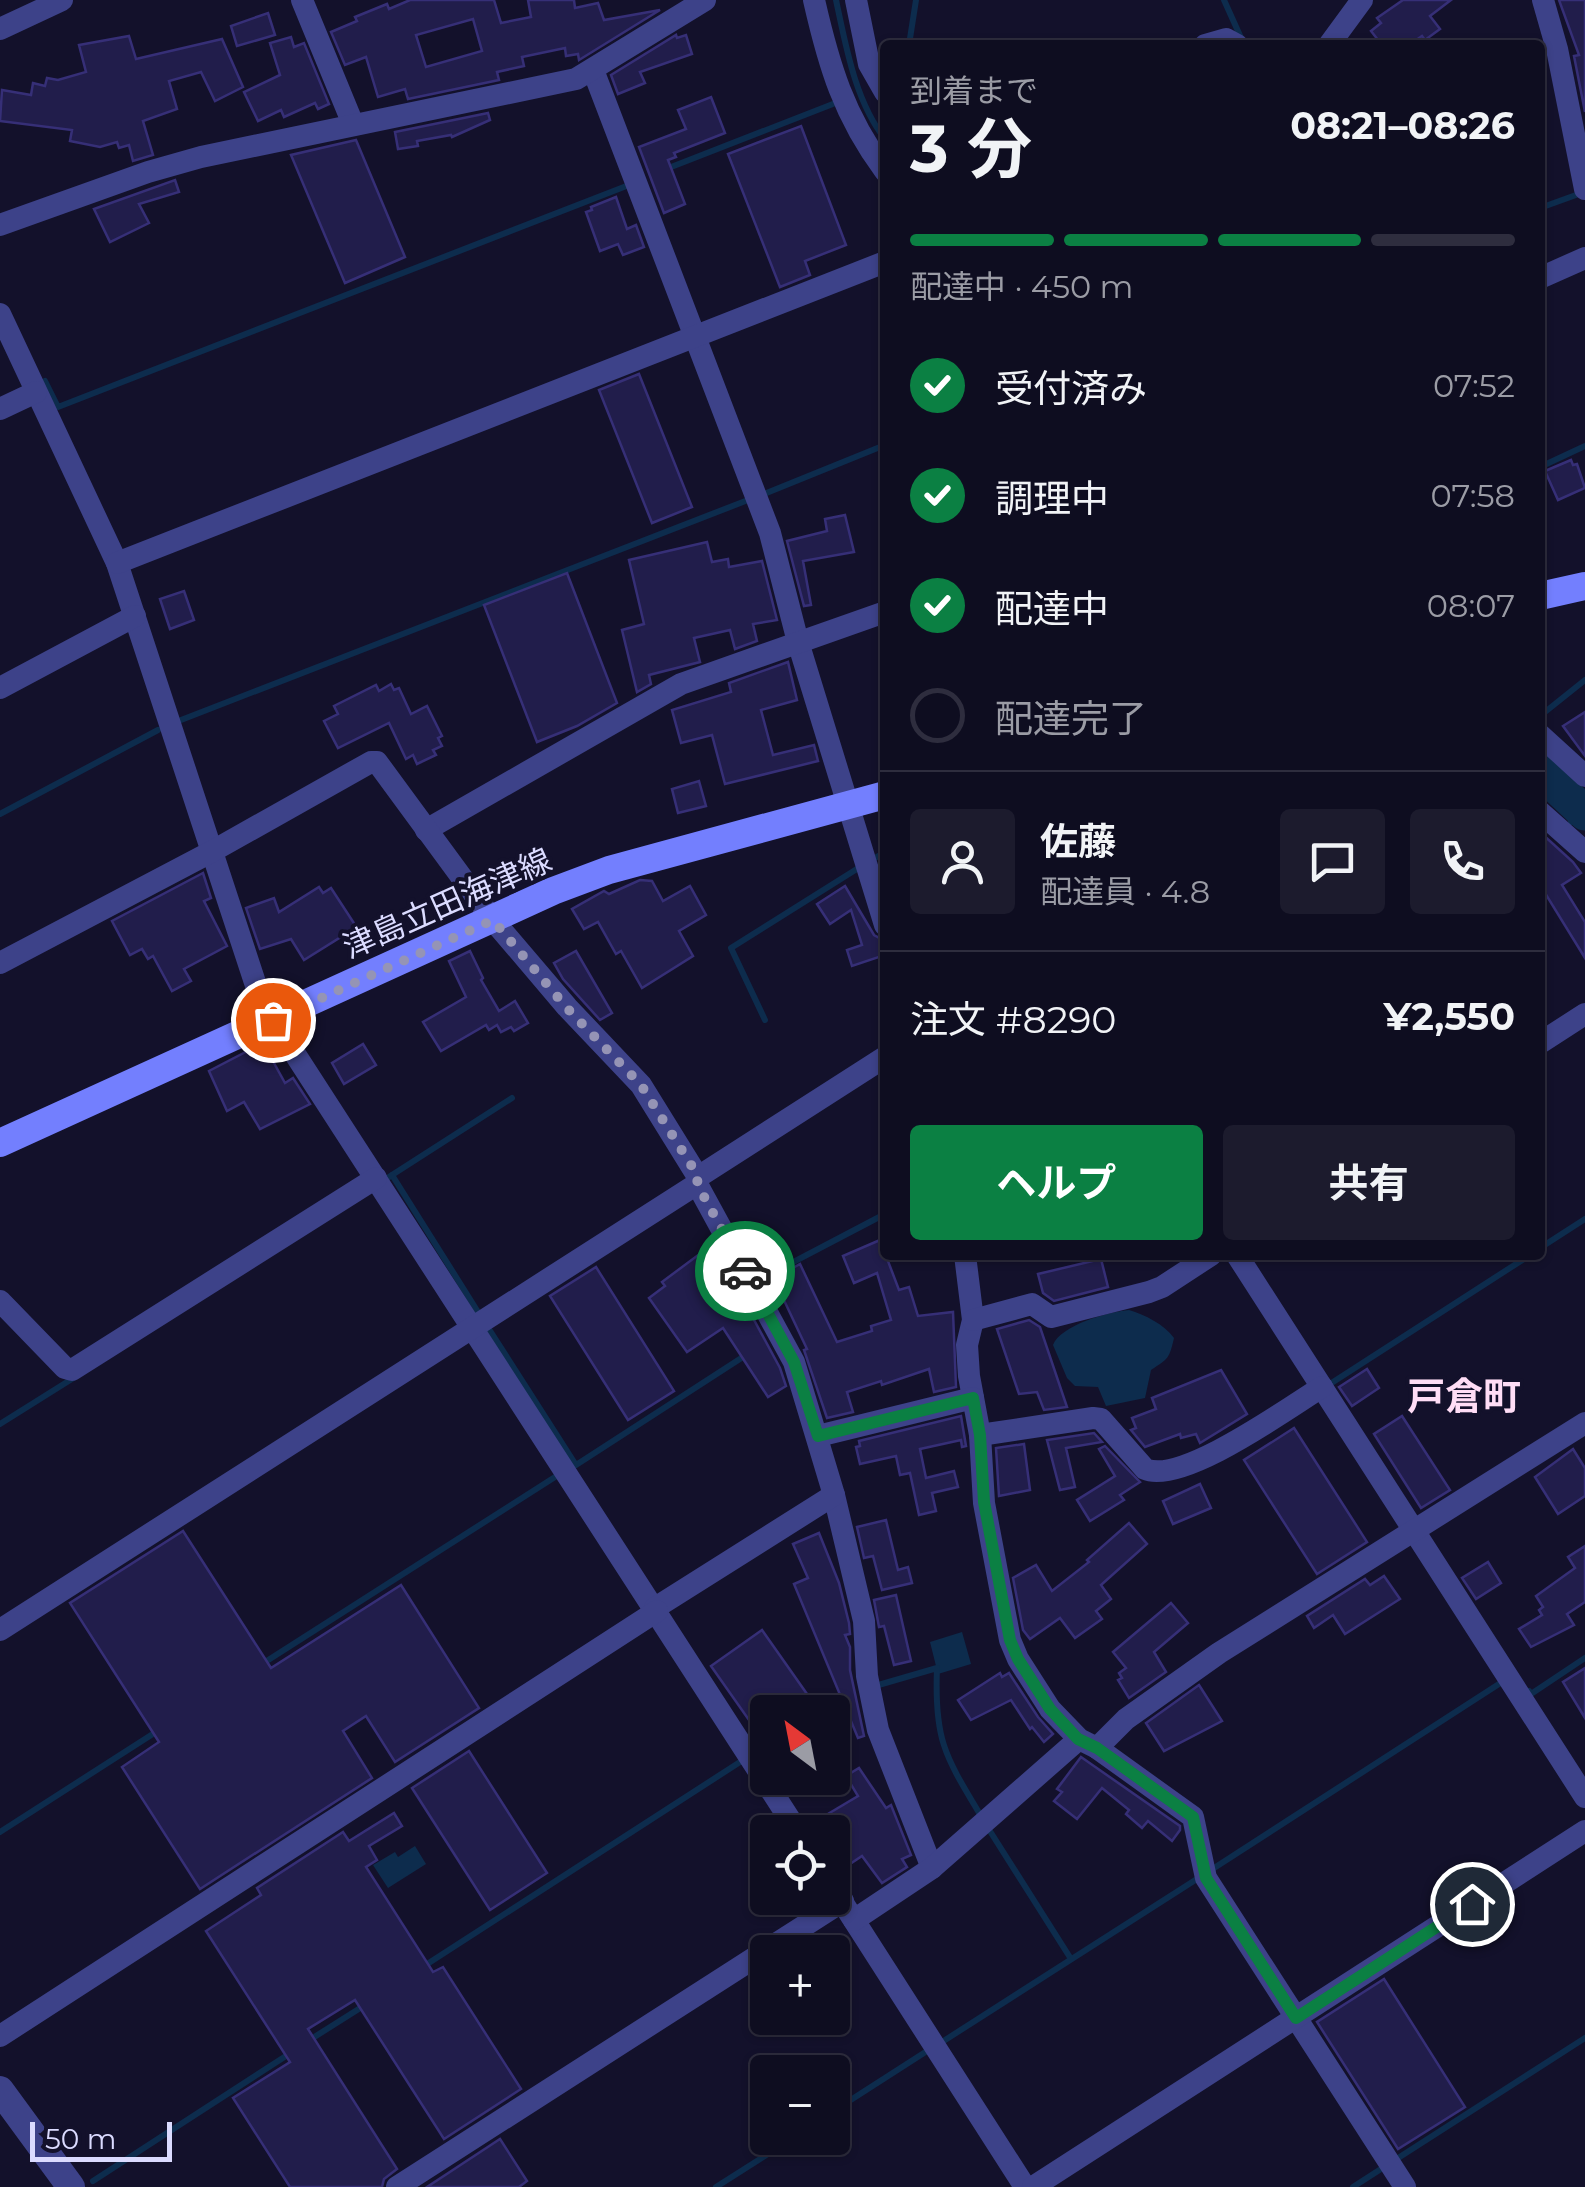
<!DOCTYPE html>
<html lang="ja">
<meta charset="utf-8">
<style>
body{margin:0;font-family:Montserrat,"Noto Sans JP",sans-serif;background:#1c1b2d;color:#f1f3f6;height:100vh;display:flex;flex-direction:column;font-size:38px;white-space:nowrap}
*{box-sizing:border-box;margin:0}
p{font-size:32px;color:#9b9ca5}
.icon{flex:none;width:55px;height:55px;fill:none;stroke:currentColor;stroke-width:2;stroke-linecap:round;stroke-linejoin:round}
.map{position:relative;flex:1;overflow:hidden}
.panel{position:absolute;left:880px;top:40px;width:665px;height:1220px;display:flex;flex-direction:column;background:#0e0d20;border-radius:10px;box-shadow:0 2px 8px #0004,0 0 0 2px #2e2d3e}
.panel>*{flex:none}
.needle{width:65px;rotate:328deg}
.buttons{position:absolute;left:750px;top:1695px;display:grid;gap:20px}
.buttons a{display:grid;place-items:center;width:100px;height:100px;border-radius:10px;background:#0e0d20;box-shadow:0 2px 8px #0004,0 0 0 2px #2e2d3e;font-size:50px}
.scale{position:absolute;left:30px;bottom:25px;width:142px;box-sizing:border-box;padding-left:10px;border:5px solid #dbdbff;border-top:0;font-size:28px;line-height:35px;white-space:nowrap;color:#dbdbff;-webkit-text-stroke:8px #13112b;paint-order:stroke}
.pin{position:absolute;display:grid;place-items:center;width:85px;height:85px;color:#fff;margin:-42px;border:5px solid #fff;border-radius:50%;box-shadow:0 2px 10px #0007}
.courier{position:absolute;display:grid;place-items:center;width:100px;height:100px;margin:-50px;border:8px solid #0b8043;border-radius:50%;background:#fff;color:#222;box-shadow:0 2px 12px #0007}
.summary em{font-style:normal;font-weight:700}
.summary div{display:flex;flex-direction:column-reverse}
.summary{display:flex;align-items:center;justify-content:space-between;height:170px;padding:0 30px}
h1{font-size:65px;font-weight:700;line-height:75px}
.bar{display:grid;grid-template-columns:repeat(4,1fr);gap:15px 10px;align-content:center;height:120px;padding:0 30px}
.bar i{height:12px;border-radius:8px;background:#2e2d3e}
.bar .on{background:#0b8043}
.bar p{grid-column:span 4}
.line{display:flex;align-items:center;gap:25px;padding:0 30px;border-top:2px solid #2e2d3e}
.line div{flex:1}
.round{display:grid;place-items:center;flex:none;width:105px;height:105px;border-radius:10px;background:#1c1b2d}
ol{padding:0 30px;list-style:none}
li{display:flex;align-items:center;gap:30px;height:110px}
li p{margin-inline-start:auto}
li .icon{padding:10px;border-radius:50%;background:#0b8043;color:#fff;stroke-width:4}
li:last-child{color:#9b9ca5}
li i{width:55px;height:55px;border:5px solid #2e2d3e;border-radius:50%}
.cta{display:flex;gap:20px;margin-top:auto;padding:20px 30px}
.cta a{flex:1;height:115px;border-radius:10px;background:#0b8043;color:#fff;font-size:40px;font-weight:700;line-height:115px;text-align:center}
.cta a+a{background:#1c1b2d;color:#f1f3f6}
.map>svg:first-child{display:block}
</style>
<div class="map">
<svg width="1585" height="2187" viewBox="0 0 1585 2187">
<rect width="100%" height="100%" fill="#13112b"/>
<!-- water -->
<g fill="#0d2c4d">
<path d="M1129,1310C1145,1315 1164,1324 1174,1338C1169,1359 1169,1358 1151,1370L1145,1398L1106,1406L1098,1387L1075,1386L1067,1378L1053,1345C1061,1325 1108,1312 1129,1310Z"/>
<polygon points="962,1632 971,1664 938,1674 930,1642"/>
<polygon points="415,1846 426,1864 388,1888 373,1865 395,1852 398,1857"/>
</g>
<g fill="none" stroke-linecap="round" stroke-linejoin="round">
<!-- stream -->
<g stroke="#0d2c4d" stroke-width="6">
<path d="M836,0C846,46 855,101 885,139"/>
<polyline points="1224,0 1242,40"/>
<polyline points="909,45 916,0"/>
<polyline points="666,169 838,102"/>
<polyline points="1540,208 1576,195"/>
<polyline points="45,381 58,407 629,185"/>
<polyline points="1540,467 1585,446"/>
<polyline points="764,494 885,445"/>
<polyline points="1540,716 1585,680"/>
<polyline points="181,720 748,500"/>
<polyline points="0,814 158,730"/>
<polyline points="1571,822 1585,813"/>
<polyline points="875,858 885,852"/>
<polyline points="765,1020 731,948 860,867"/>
<polyline points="392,1175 512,1098"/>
<polyline points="389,1177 392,1175 478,1312"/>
<polyline points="1540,1248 1585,1219"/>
<polyline points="759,1280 885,1214"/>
<polyline points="487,1326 576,1465 746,1355"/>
<polyline points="1330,1384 1530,1255"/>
<polyline points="0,1424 75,1377"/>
<polyline points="262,1664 555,1477"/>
<path d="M875,1686L937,1668C934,1740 945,1756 981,1816"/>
<polyline points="1529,1691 1531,1694 1585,1658"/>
<polyline points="809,1712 848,1695"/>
<polyline points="760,1747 768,1742"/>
<polyline points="988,1828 1071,1959"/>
<polyline points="0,1832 159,1730"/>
<polyline points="1211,1870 1502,1682"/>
<polyline points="421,1968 740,1762"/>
<polyline points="308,2041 365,2005"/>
<polyline points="942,2042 1200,1877"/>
<polyline points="832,2112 927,2051"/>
<polyline points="1395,2160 1585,2038"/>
<polyline points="93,2181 289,2054"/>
<polyline points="716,2187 793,2138"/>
<polyline points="1353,2187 1384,2167"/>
</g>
<!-- river -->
<polyline stroke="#0d2c4d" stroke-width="35" points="1540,771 1585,813"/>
</g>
<!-- building -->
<g fill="#211d4b" stroke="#362f77" stroke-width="2.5" fill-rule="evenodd">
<path d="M410,0H494L501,23L531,17L528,0H574L575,8L598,3L604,20L660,10L579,60L578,54L566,56L565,48L522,57L524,66L497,72L499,80L408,99L405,89L378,97L366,57L345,65L331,32L357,21L355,17L387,4L389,9ZM473,19L482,51L426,67L416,35Z"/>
<polygon points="1403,0 1451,0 1430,16 1440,29 1425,40 1422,36 1409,45 1382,45 1371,31 1381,23 1377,18"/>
<polygon points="1559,0 1585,0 1585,112 1574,56 1579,55"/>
<polygon points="268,13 275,35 237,46 231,26"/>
<polygon points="676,35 677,38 686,35 692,54 640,72 645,83 618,94 611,75"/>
<polygon points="129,36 136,59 222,39 243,87 215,101 201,72 169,81 177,109 143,121 153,155 133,161 129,145 119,148 117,142 100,147 70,141 72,130 0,121 2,90 31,95 33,83 45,86 47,78 58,80 86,72 79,45"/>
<polygon points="291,37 294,47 304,43 329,104 318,109 315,103 284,117 281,110 258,121 244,92 280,75 270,43"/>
<polygon points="711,97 725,133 674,153 676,157 668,160 685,204 664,213 639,147 686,129 678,110"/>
<polygon points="488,113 490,120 452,137 451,135 417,141 418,146 398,149 395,132"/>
<polygon points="801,126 846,245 805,261 810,275 780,287 728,154"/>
<polygon points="356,140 405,257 345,283 291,155"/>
<polygon points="175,180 179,192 139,204 149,223 110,242 94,209"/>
<polygon points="616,197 627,229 636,225 644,247 623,255 618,244 600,251 586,212 592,210 591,207"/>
<polygon points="639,374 692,507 652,523 599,390"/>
<polygon points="1571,460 1573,465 1577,464 1585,488 1558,500 1545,471"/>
<polygon points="845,515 854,552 803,561 811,605 804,606 787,541 827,531 825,519"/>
<polygon points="707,542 712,562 728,559 729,567 762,561 777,620 753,624 757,641 735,649 730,630 694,638 700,662 649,675 651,684 637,692 622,630 644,624 629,560"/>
<polygon points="567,573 617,703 577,726 537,742 484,605"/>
<polygon points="184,591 194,620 170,629 160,599"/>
<polygon points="788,662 797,700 761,710 773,755 814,745 818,761 725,784 712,735 681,743 672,710 731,692 729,683"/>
<polygon points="391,684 394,690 399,688 411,714 427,706 442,736 438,738 442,746 433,750 436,755 417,764 413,755 406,759 389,723 338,748 324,721 338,714 334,706 376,685 379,691"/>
<polygon points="1585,712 1585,756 1563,726"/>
<polygon points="699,781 706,806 678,813 672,789"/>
<polygon points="1540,832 1573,862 1581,873 1562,885 1585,922 1585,958 1540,885"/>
<polygon points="203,873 211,898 204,901 227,946 184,969 191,981 172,991 153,956 148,959 142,949 130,955 112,921"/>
<polygon points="640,880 652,881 663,901 690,886 706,915 679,931 693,956 642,988 621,951 616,954 598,922 584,929 572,909 604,891 609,894"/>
<polygon points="845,886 874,935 883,940 885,955 852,966 847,950 862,945 851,910 830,924 817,904"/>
<polygon points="319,887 323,893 331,888 359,931 344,941 341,937 304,960 291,939 260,949 246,908 274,898 279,912"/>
<polygon points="470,951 483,978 481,980 499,1011 515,1001 528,1023 514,1031 511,1027 501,1032 497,1025 489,1030 486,1025 441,1051 423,1022 466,997 449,961"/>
<polygon points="576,951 612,1013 600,1020 563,979 554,963"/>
<polygon points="263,1043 285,1083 293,1078 310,1104 260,1129 244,1102 227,1111 209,1071"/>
<polygon points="363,1044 376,1065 344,1084 332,1063"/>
<polygon points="880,1240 899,1290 909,1287 918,1316 953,1312 956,1387 934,1392 929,1369 882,1385 881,1381 847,1392 853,1412 827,1418 804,1350 807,1349 782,1296 777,1299 768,1282 800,1264 837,1342 872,1331 871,1326 891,1320 877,1273 854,1283 843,1256"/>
<polygon points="713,1244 780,1368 786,1386 768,1397 723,1328 687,1352 649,1298 665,1286 662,1282"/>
<polygon points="1101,1259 1108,1287 1054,1301 1043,1293 1038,1274"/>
<polygon points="596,1267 674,1391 628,1420 550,1296"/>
<polygon points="1029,1320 1040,1327 1067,1407 1044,1410 1037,1392 1019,1394 997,1329"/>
<polygon points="1367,1369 1379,1388 1352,1406 1339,1387"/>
<polygon points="1221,1370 1247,1414 1200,1443 1196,1434 1181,1438 1180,1434 1145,1447 1131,1430 1136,1428 1132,1418 1156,1409 1152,1398"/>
<polygon points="961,1416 966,1446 962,1447 961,1440 920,1449 926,1478 954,1471 958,1487 932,1493 936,1511 919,1515 910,1473 900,1475 896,1456 860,1464 856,1447 860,1446 859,1441"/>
<polygon points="1402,1416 1450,1490 1421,1508 1374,1434"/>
<polygon points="1294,1428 1367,1542 1317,1574 1244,1460"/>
<polygon points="1094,1433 1102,1442 1066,1448 1075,1487 1060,1490 1047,1440"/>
<polygon points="1024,1444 1030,1490 999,1496 996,1448"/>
<polygon points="1105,1446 1140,1482 1120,1495 1124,1500 1090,1521 1077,1500 1115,1476 1099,1449"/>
<polygon points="1573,1449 1585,1468 1585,1496 1558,1514 1535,1477"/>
<polygon points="1200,1484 1211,1508 1173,1524 1163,1501"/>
<polygon points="886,1520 898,1570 908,1567 912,1583 882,1590 873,1556 864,1558 857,1527"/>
<polygon points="1129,1523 1147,1544 1101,1585 1111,1599 1096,1611 1102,1619 1075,1638 1060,1618 1030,1639 1023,1630 1013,1578 1036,1565 1052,1591 1089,1562 1087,1560"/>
<polygon points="183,1531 271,1668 401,1585 479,1708 395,1762 366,1716 343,1731 372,1778 200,1889 122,1767 159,1742 70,1603"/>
<polygon points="819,1533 839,1583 849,1623 850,1634 845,1635 850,1647 850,1670 864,1736 858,1738 794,1584 808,1578 793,1544"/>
<polygon points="1585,1546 1585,1602 1567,1614 1574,1625 1531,1647 1519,1629 1542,1615 1539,1610 1543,1607 1536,1596 1575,1568 1568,1557"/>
<polygon points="1488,1562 1501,1583 1476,1599 1462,1578"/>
<polygon points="1384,1576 1400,1599 1345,1634 1333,1615 1314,1628 1307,1616 1365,1579 1370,1585"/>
<polygon points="896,1595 911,1661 894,1665 884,1626 879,1627 874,1600"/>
<polygon points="1171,1603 1188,1623 1154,1652 1166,1672 1129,1698 1118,1680 1122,1678 1119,1673 1126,1668 1113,1652"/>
<polygon points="762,1630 807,1694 780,1712 768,1712 768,1721 756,1730 711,1666"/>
<polygon points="1585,1668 1585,1718 1563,1682"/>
<polygon points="1000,1673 1002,1677 1009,1673 1038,1717 1053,1734 1044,1742 1032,1727 1030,1729 1011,1700 971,1720 958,1700"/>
<polygon points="1199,1685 1222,1721 1164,1751 1146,1723"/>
<polygon points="469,1751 547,1873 490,1910 412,1788"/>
<polygon points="1081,1757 1180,1826 1180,1830 1172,1841 1148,1821 1142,1828 1126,1814 1129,1810 1102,1788 1077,1819 1054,1801 1062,1792 1057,1789"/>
<polygon points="859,1768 886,1808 891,1805 911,1855 902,1859 907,1867 882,1883 862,1856 844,1868 832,1849 832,1832 813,1832 811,1824 858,1796 846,1776"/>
<polygon points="394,1813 402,1826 369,1846 377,1860 366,1867 433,1972 443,1967 521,2089 444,2139 355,2000 308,2029 397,2169 384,2179 382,2187 290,2187 233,2098 290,2062 206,1931 261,1895 257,1888 343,1832 349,1841"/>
<polygon points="1384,1979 1465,2107 1398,2149 1317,2022"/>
<polygon points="500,2139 527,2181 519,2187 427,2187"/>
</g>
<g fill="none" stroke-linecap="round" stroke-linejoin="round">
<!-- minor -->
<g stroke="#3d4289" stroke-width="22">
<polyline points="302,0 353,124"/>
<path d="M814,0C829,66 844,116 885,171"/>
<polyline points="856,0 869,64 885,92"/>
<polyline points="1543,0 1557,49 1585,189"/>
<polyline points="0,29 62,0"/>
<polyline points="1205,45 1226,39 1237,45"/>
<polyline points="1329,45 1362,0"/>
<polyline points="593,70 770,533 798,642 885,925"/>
<polyline points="0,225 148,172 201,157 576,79 705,0"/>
<polyline points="1540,278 1585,258"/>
<polyline points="0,314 117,563 268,1022"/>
<polyline points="0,409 36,392"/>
<polyline points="117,563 885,262"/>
<polyline points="0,688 135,616"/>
<polyline points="1540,735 1585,776"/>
<polyline points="1540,812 1585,852"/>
<polyline points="426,830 681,684 885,612"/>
<polyline points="0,963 211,852 371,762 377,762 493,920 567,1007 641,1085 698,1177"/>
<polyline points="273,1020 798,1832"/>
<polyline points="1540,1043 1585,1014"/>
<polyline points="965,1255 973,1320 967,1345 969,1376 980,1435 984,1503 1010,1640 1018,1659 1050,1709 1079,1739 1097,1748 1193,1817 1206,1878 1405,2187"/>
<polyline points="1237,1255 1585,1797"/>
<polyline points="0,1301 65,1368 72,1370 376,1178"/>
<polyline points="973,1320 1032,1304 1051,1317 1149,1292 1162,1287 1211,1255"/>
<path d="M980,1435L1093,1418L1101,1419L1145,1469C1182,1485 1288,1408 1322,1387"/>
<polyline points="818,1436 973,1398"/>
<polyline points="834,1495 864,1621 867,1676 878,1730 932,1868"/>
<polyline points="655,1608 834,1495 794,1362 697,1184"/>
<polyline points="0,1630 697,1184 698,1177 885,1057"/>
<polyline points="1097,1748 1126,1719 1219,1653 1585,1423"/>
<polyline points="832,1886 1025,2187"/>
<polyline points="854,1920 932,1868 1079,1739"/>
<polyline points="0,2036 657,1611"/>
<polyline points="397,2187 843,1901"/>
<polyline points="1033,2187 1585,1831"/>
</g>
<!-- tertiary -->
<polyline stroke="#3d4289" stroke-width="28" points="0,2090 71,2187"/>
<!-- secondary -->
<g stroke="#737ffe" stroke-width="28">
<polyline points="1540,596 1585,586"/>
<polyline points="0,1143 553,891 609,870 885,795"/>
</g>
</g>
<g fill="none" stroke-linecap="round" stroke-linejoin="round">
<!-- done -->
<polyline stroke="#9594b5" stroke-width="10" stroke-dasharray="0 18" points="273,1020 493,920 566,1007 641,1085 698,1176 697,1184 745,1271"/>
<!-- route -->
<polyline stroke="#0b8043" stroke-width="12" points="745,1271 794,1362 818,1436 973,1398 980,1435 984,1502 1010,1640 1018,1659 1050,1709 1078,1739 1097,1748 1193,1817 1206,1878 1296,2018 1472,1904"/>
</g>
<g text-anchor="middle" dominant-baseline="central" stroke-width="8" stroke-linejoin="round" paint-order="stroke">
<!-- street labels -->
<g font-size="32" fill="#dbdbff" stroke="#13112b">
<text transform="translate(447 903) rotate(-24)">津島立田海津線</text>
</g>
<!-- quarter labels -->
<g font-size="38" font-weight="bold" fill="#ffddf6" stroke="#13112b">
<text x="1464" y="1396">戸倉町</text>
</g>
</g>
</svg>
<div class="buttons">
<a><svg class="needle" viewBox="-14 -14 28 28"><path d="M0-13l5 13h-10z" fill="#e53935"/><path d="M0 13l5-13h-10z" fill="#9b9ca5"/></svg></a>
<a><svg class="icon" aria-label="locate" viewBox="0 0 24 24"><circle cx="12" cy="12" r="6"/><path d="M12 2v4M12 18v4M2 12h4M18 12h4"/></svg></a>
<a>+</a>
<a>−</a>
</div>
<div class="scale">50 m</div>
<div class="pin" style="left:273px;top:1020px;background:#ea580c"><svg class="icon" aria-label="bag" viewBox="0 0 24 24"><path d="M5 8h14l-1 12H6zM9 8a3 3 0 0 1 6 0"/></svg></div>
<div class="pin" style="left:1472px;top:1904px;background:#1f2937"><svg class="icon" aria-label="home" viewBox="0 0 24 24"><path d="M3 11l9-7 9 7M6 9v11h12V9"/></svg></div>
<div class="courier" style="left:745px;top:1271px"><svg class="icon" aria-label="car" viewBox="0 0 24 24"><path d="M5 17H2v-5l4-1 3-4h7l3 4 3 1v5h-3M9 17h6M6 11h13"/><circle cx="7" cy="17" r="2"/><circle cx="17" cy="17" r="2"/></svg></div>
<section class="panel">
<div class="summary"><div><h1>3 分</h1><p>到着まで</p></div><em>08:21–08:26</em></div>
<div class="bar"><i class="on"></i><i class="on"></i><i class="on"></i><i></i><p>配達中 · 450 m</p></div>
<ol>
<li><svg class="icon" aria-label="check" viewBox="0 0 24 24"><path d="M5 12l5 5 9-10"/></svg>受付済み<p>07:52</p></li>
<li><svg class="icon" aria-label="check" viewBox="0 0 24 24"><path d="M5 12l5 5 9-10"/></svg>調理中<p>07:58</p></li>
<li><svg class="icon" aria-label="check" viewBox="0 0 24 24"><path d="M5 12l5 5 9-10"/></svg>配達中<p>08:07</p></li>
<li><i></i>配達完了</li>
</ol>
<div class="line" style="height:180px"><a class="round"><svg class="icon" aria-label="person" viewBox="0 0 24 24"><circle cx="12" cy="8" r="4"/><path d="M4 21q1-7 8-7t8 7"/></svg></a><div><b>佐藤</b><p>配達員 · 4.8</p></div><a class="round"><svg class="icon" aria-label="chat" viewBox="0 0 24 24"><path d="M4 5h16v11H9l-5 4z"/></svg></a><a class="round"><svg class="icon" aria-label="phone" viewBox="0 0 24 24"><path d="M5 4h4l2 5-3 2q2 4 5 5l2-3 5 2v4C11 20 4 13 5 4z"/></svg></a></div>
<div class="line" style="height:130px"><div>注文 #8290</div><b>¥2,550</b></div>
<div class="cta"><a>ヘルプ</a><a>共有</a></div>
</section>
</div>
